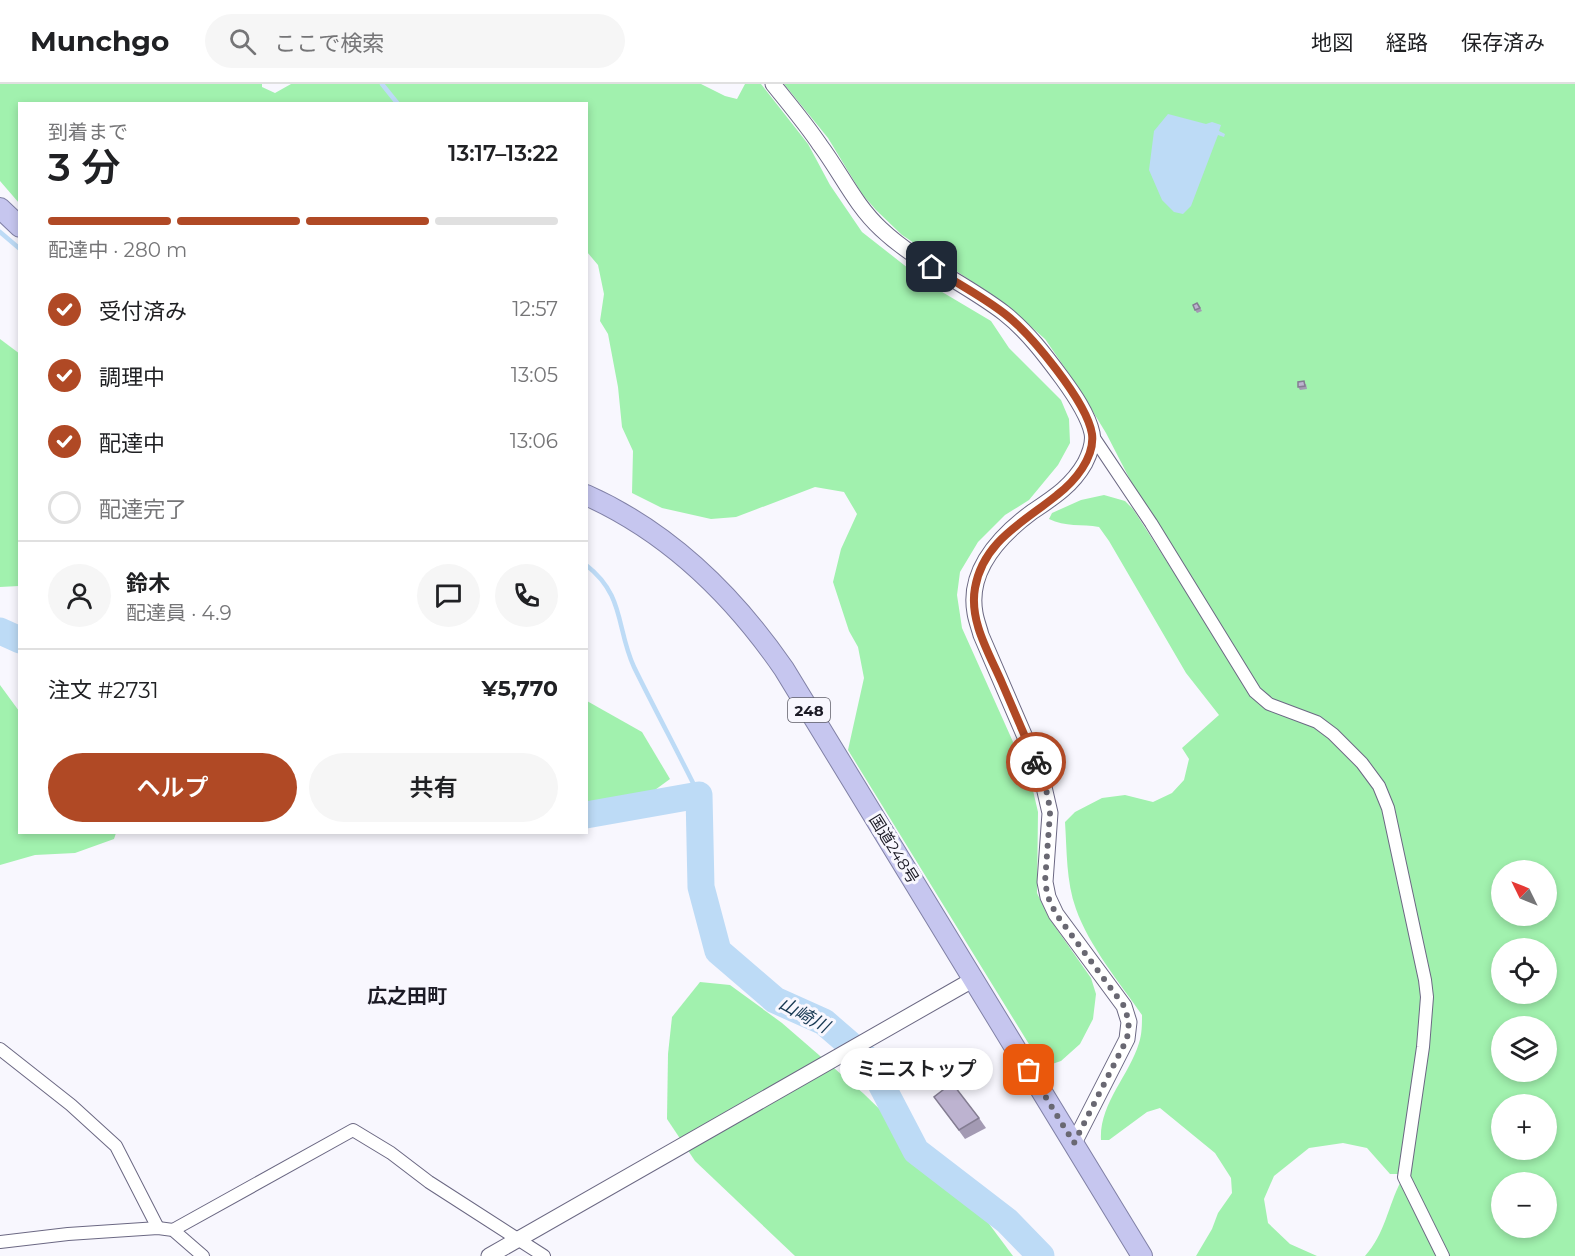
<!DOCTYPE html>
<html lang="ja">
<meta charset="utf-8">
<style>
body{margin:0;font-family:Montserrat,"Noto Sans JP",sans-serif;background:#f6f6f6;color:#202124;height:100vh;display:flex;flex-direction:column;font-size:22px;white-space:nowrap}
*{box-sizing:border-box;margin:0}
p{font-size:20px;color:#757577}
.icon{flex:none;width:33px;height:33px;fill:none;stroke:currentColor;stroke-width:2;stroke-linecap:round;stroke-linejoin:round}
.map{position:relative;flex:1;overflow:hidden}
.drawer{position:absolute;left:18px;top:18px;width:570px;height:732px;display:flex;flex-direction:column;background:#fff;border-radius:0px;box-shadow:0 3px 9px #0003}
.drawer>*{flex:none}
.needle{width:39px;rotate:313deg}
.controls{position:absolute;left:1491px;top:776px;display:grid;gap:12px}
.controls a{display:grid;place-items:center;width:66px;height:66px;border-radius:50%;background:#fff;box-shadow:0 3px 9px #0003;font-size:30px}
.pin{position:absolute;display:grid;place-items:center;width:51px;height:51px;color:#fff;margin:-26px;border-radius:12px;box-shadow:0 3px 9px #0006}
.courier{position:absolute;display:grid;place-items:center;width:60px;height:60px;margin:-30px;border:4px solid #b04925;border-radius:50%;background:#fff;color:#222;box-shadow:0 2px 8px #0007}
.bubble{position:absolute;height:42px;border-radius:21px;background:#fff;box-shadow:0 3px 9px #0003;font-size:20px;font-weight:600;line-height:42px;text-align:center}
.overview em{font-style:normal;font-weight:600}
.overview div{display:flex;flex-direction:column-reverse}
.overview{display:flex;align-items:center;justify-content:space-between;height:102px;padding:0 30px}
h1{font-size:39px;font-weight:600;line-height:45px}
.bar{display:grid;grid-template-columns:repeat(4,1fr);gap:9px 6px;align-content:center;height:72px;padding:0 30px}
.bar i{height:8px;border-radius:4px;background:#e0e0e0}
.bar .active{background:#b04925}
.bar p{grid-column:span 4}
.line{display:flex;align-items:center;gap:15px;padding:0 30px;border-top:2px solid #e0e0e0}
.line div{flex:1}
.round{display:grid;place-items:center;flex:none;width:63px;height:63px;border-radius:32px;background:#f6f6f6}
ol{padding:0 30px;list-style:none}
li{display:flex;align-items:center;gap:18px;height:66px}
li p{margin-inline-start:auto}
li .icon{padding:6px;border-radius:50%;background:#b04925;color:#fff;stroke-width:4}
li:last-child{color:#757577}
li i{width:33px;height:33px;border:3px solid #e0e0e0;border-radius:50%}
.primary-button{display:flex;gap:12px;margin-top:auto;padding:12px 30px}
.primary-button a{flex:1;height:69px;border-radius:36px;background:#b04925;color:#fff;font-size:24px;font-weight:600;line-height:69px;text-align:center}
.primary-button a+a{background:#f6f6f6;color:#202124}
header{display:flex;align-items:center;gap:36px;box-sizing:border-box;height:84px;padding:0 30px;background:#fff;border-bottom:2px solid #e0e0e0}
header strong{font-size:28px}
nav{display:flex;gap:33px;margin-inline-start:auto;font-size:21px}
.search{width:420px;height:54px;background:#f6f6f6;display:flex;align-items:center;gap:15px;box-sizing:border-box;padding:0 21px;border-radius:33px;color:#757577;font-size:22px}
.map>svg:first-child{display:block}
</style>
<header>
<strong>Munchgo</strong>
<div class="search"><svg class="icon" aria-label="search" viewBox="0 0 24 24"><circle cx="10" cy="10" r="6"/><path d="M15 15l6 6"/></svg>ここで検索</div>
<nav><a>地図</a><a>経路</a><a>保存済み</a></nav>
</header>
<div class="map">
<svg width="1575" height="1172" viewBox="0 0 1575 1172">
<rect width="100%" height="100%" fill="#f8f7fe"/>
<!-- green -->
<g fill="#a1f1ae" fill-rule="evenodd">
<polygon points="0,0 262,0 262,3 275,9 291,0 701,0 725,12 737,15 745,0 761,0 808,60 830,101 862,148 927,199 991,237 1009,264 1061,316 1069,335 1070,359 1058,381 1029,416 1005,431 978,458 960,488 957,511 962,544 1031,698 1038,728 1037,809 1049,834 1091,894 1096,910 1093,935 1080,960 1061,977 1043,983 848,666 864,594 858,563 849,547 833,498 841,465 857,430 844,408 815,403 736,433 711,435 662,424 632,409 633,367 622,343 618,303 608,250 600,237 604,210 598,181 587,168 586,20 20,20 19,119 0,97"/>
<path d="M784,0H1575V1172H1445L1406,1095L1430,912L1429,883L1391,722L1365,677L1261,608L1142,419L1106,349L1076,300L1045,255L1003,218L902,151L876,126L862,110L828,54ZM1502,786H1546V831H1502ZM1502,864H1546V909H1502ZM1502,942H1546V987H1502ZM1502,1020H1546V1065H1502ZM1502,1098H1546V1143H1502Z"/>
<polygon points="0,255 20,270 19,502 0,503"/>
<path d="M1104,411L1125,417L1133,425L1252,610L1316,642L1357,680L1373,701L1382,721L1398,802L1410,840L1423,901L1419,966L1400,1090H1390L1367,1064L1343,1059L1309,1064L1274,1092L1264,1115L1268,1139L1290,1160L1317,1172H1196L1212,1145L1218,1129L1232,1109L1231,1094L1215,1069L1160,1024L1147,1028L1109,1056H1101C1099,1020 1129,992 1139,959C1142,950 1142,940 1142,931C1120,899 1089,862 1076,825C1066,797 1067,767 1065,738L1075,728L1102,714L1125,711L1153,718L1172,709L1184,696L1189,675L1182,664L1219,631L1186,589L1109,457L1099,443C1082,440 1065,443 1049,435L1052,429L1081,416Z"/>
<polygon points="0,601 19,627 20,748 116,749 114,755 75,769 35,771 0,781"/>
<polygon points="587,617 642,648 670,695 626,727 587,726"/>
<polygon points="700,898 730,901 782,939 864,1010 966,1109 1013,1172 795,1172 695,1077 667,1035 668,970 672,933"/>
<path d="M1401,1097L1440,1172H1365C1385,1150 1388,1122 1401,1097Z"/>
</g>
<!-- water -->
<polygon fill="#bddbf6" points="1168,30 1206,40 1212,38 1221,41 1219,47 1225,50 1224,53 1218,51 1191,122 1183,130 1174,128 1162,116 1149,86 1154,47"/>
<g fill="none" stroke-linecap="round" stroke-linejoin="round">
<!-- stream -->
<g stroke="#bddbf6" stroke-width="4.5">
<polyline points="382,0 398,20"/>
<polyline points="0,148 20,165"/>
<path d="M586,481C625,511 616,544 634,583C655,626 678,668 699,711"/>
</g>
<!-- river -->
<g stroke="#bddbf6" stroke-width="27">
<polyline points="0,547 20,556"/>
<polyline points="586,731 699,711 701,803 718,867 775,916 824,938 869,977 916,1067 1007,1137 1041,1172"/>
</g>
<!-- minor casing -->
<g stroke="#6b6883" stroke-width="14">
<g id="minor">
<polyline points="1092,351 1151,439 1255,608 1269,620 1317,638 1333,650 1362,679 1379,702 1388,724 1425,896 1427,913 1423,963 1404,1093 1443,1172"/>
<polyline points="0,965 71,1021 116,1062 158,1144"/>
<polyline points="173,1146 353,1046 391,1069 429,1098 544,1172"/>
<polyline points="0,1158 68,1150 158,1144 173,1146 203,1172"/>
</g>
</g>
<!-- tertiary casing -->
<g stroke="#6b6883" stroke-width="17">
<g id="tertiary">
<path d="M773,0C789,20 806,40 820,61C841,89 855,121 881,145C917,179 965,199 1004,229C1027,247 1045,271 1062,294C1073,309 1088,330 1092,349C1094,359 1089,371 1085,379C1072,402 1053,414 1032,428C1001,451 967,485 975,529C976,536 979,543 981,551L1041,690L1050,729L1045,798L1048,813L1056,830L1124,922L1129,938L1127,955L1074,1059"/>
<polyline points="489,1172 974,895"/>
</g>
</g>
<!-- trunk casing -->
<g stroke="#8181a6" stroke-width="22">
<g id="trunk">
<polyline points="0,124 20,143"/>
<path d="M586,411C669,448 733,511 784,585L1142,1172"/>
</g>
</g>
<!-- minor -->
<use href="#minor" stroke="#fff" stroke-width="12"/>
<!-- tertiary -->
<use href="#tertiary" stroke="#fff" stroke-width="15"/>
<!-- trunk -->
<use href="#trunk" stroke="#c6c6ef" stroke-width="20"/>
</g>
<!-- wall -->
<g fill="#a39ab3">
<polygon points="1197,219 1202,227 1197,229 1195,226"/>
<polygon points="1306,300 1307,305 1300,306 1298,303"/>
<polygon points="941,1022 979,1034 986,1044 965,1055"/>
</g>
<!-- building -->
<g fill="#bdb3d0" stroke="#847d92" stroke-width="1.5">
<polygon points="1197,219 1200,224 1195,226 1193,221"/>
<polygon points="1304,297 1305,302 1298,303 1298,298"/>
<polygon points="952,999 979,1034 959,1046 934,1013"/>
</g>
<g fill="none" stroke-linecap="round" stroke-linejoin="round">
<!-- done -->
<polyline stroke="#696872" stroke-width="6" stroke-dasharray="0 10.8" points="1029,986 1074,1059 1127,955 1129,938 1124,922 1056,830 1048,813 1045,798 1050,729 1048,712 1036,678"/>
<!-- route -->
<path stroke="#b04925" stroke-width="8" d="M932,183C956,199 982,212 1005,230C1031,250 1087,318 1092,350C1095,374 1074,398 1057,411C1024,438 983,457 975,504C969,537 989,569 1002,599C1013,625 1025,652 1036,678"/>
</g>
<g text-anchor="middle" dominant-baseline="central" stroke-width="6" stroke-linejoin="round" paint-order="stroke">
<!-- shield labels -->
<rect fill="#f8f7fe" stroke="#5e5d67" stroke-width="1.5" x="788" y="614" width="42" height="24" rx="4.5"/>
<g font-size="15" font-weight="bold" fill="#1c1b26">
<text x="809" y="626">248</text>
</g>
<!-- street labels -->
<g font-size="16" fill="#1c1b26" stroke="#f8f7fe">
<text transform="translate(894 765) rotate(58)">国道248号</text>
</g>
<!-- water labels -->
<g font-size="18" font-style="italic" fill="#163852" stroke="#f8f7fe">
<text transform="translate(804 931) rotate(29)">山崎川</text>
</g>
<!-- quarter labels -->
<g font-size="20" font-weight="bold" fill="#1c1b26" stroke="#f8f7fe">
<text x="407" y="912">広之田町</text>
</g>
</g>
</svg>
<div class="controls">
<a><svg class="needle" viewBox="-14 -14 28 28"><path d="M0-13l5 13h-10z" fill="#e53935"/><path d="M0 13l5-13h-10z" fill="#757577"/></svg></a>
<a><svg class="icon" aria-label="locate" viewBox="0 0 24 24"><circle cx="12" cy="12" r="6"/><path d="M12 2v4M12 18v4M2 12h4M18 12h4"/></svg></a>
<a><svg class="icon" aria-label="layers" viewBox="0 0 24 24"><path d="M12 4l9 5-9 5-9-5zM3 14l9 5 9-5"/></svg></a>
<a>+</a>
<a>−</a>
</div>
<div class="pin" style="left:1029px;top:986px;background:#ea580c"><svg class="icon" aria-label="bag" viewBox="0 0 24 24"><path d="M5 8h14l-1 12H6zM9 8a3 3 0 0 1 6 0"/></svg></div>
<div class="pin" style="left:932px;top:183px;background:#1f2937"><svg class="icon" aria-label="home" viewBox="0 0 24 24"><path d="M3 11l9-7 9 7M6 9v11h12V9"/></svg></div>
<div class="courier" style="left:1036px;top:678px"><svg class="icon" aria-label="bike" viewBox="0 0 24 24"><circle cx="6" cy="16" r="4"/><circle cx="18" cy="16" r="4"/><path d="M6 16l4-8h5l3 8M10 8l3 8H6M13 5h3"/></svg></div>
<div class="bubble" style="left:840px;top:964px;width:153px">ミニストップ</div>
<section class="drawer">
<div class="overview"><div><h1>3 分</h1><p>到着まで</p></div><em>13:17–13:22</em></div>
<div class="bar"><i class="active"></i><i class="active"></i><i class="active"></i><i></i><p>配達中 · 280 m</p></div>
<ol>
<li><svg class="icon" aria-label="check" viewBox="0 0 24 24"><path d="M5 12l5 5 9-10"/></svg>受付済み<p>12:57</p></li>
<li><svg class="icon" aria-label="check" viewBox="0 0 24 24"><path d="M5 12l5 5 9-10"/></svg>調理中<p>13:05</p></li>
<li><svg class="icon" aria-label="check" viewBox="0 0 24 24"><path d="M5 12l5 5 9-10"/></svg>配達中<p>13:06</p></li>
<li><i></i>配達完了</li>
</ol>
<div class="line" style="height:108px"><a class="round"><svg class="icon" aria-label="person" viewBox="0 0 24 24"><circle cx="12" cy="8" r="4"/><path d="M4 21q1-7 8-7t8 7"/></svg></a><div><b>鈴木</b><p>配達員 · 4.9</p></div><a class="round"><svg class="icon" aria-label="chat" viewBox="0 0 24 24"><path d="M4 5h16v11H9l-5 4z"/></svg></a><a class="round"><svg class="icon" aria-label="phone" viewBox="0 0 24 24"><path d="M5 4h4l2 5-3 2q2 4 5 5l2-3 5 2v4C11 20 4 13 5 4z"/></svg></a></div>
<div class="line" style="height:78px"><div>注文 #2731</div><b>¥5,770</b></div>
<div class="primary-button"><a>ヘルプ</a><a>共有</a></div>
</section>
</div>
